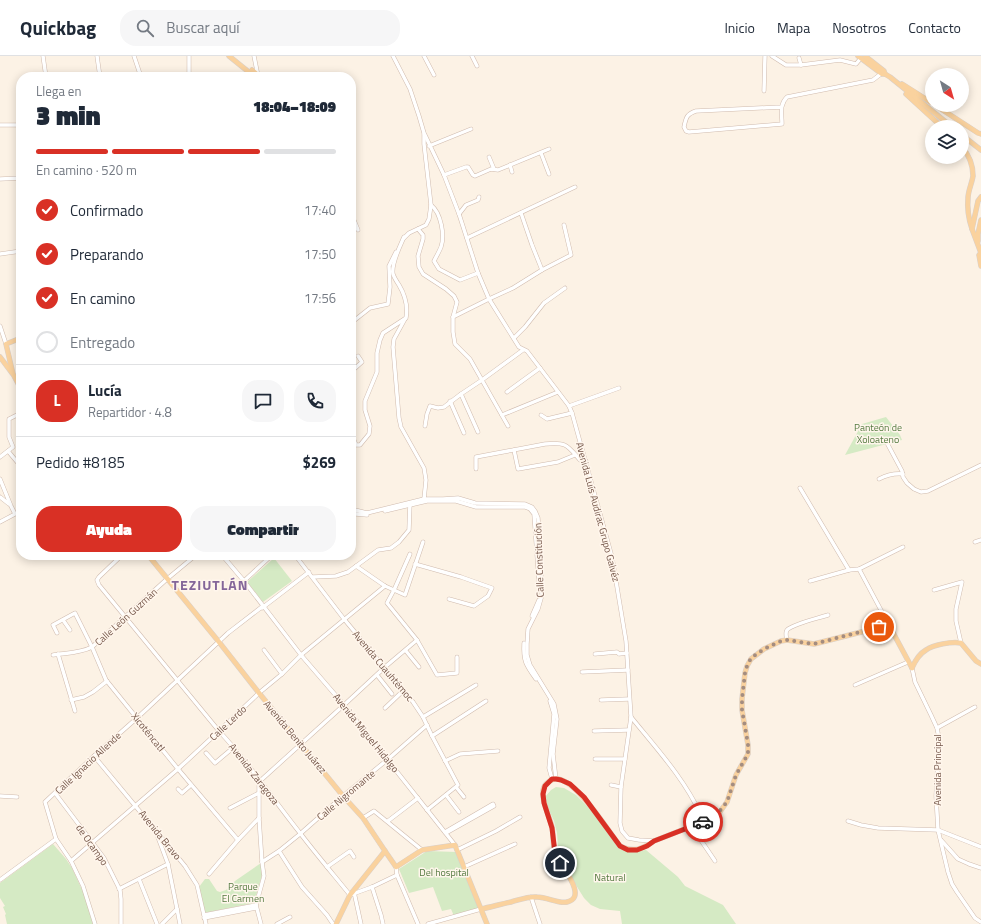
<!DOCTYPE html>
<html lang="es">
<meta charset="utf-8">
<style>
body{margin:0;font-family:"Titillium Web",sans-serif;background:#f6f6f7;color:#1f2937;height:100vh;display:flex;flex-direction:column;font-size:15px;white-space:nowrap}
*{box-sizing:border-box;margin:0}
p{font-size:13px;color:#747a83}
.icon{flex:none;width:22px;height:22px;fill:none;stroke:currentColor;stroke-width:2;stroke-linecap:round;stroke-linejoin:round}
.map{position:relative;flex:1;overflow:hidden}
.panel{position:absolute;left:16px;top:16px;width:340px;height:488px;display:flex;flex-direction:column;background:#fff;border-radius:16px;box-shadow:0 2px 10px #0003}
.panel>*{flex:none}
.needle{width:26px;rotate:143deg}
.controls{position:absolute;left:925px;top:12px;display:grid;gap:8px}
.controls a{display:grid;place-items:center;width:44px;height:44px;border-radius:50%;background:#fff;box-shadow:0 2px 10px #0003;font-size:20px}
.pin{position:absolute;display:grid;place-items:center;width:34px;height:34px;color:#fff;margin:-17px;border:2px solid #fff;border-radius:50%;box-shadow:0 1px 4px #0007}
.courier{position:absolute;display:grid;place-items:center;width:40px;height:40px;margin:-20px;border:3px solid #d93025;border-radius:50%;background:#fff;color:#222;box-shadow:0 1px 5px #0007}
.overview em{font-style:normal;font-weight:800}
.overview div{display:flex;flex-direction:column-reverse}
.overview{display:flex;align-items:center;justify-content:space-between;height:68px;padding:0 20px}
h1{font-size:26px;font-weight:800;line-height:30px}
.bar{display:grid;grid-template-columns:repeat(4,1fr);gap:6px 4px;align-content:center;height:48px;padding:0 20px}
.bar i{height:5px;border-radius:3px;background:#e0e1e3}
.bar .on{background:#d93025}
.bar p{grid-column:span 4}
.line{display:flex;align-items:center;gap:10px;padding:0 20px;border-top:1px solid #e0e1e3}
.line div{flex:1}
.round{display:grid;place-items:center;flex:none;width:42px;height:42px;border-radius:16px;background:#f6f6f7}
ol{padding:0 20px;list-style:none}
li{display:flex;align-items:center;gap:12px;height:44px}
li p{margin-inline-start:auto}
li .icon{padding:4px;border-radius:50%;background:#d93025;color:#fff;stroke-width:4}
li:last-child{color:#747a83}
li i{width:22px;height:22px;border:2px solid #e0e1e3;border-radius:50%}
.button{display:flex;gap:8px;margin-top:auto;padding:8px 20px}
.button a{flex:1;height:46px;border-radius:16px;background:#d93025;color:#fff;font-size:16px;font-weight:800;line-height:46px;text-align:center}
.button a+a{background:#f6f6f7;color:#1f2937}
header{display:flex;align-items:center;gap:24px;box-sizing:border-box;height:56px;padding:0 20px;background:#fff;border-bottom:1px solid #e0e1e3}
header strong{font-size:19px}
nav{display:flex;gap:22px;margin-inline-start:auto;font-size:14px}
.search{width:280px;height:36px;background:#f6f6f7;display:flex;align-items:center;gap:10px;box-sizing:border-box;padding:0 14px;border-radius:16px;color:#747a83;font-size:15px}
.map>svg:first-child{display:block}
</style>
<header>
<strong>Quickbag</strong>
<div class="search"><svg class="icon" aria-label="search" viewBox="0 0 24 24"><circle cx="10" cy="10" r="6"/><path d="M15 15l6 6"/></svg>Buscar aquí</div>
<nav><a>Inicio</a><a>Mapa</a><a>Nosotros</a><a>Contacto</a></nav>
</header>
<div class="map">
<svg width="981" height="868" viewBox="0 0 981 868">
<rect width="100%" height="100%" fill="#fcf2e5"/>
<!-- green -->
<g fill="#d5eac4">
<polygon points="886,361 900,379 902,384 845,399 862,368"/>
<polygon points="274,502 292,525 263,546 247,526"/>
<polygon points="556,731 564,732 576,739 585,748 602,767 616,787 632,796 646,794 678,821 685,830 723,849 736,868 622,868 620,855 600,853 591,849 584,842 561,805 558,791 557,777 554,765 545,745 545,741 551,734"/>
<polygon points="53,788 66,803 72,812 84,838 93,868 7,868 5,859 6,858 3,851 5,850 0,842 0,827"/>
<polygon points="427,795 457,796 480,853 454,860 451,853 442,855 433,831 409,837 399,813"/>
<polygon points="261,807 262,819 254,847 204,857 199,831 205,823 209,823 217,835 220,836 226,834 235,825"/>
</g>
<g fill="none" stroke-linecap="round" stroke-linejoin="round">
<!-- minor casing -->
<g stroke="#d0bbae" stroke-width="4.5">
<g id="minor">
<polyline points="43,0 46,21"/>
<polyline points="97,0 100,21"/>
<polyline points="134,0 141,21"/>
<polyline points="189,0 189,21"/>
<polyline points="254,0 258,20"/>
<polyline points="393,0 410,33 419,60 424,77 444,119 459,158 478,217 489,243 519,291 527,295 569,350 572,357 612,501 626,585 631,661 621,731 620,767 622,775 628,782 639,784 654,785"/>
<polyline points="424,0 434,19"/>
<polyline points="472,0 477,10"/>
<polyline points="772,0 786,9 801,9 840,4 856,8 861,2"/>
<polyline points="799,2 801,9"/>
<polyline points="91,21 100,19"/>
<polyline points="764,35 765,0"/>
<path d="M781,51L696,55C687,58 686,61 684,71L686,75L689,76L782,68C782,58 779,49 787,41L873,24L882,17"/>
<polyline points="0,69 21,69"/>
<polyline points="429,90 471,73"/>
<polyline points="541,97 549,118"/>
<polyline points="21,99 21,104"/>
<polyline points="489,101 494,113"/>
<polyline points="510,109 512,116"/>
<polyline points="444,119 466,111 468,111 473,119 475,120 491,113 498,114 549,93"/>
<polyline points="0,123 21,122"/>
<path d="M431,149C441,157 445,179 441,191C439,196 436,201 434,205L439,213L460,224L478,217"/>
<polyline points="351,157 358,174"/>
<polyline points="521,157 532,189 542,214"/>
<polyline points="459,158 466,149 478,144 479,141"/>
<polyline points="418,173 423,179 423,183 418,200 419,211 423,218 446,233 454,240 457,246 453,261 453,276 455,288 470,303 508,370"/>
<polyline points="404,182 409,177 426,169 429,163 431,149 424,88 424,78"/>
<polyline points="467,182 575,131"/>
<polyline points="0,198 21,195"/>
<polyline points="453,261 489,243 513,232 542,214 571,199 564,169"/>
<polyline points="405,263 394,283 393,291 399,362 401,371 424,412 426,424 424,443"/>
<polyline points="351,267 370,252 388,248 390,231 389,210 396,196"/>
<polyline points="0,270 6,288"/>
<polyline points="514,282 525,271 544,247 565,232"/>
<polyline points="351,312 353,314 362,306 358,300"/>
<polyline points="507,336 540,312"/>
<polyline points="461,338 478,376"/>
<polyline points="450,345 464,377"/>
<polyline points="569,350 619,332"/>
<polyline points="502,359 558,336"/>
<polyline points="541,359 547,363 572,357"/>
<polyline points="425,370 427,358 430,350 438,352 444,351 461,338 482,324 523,294"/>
<path d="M351,377L356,389H360L369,378L370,370L365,354V345L377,316V297L380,284L383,277L406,262C408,251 405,239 399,229C397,226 394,221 393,218C391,208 400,190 404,181"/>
<polyline points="887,387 902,415 903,421 907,427 914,433 921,436 928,435 981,409"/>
<polyline points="514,394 518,413 558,406 575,399"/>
<polyline points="8,395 18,407"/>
<polyline points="0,401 13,391 9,381 9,363 21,357"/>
<path d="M476,413V401L545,388C567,386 567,389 580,404L582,405H586"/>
<polyline points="0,423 11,450 15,458 0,466"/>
<path d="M879,423C887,419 894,417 903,418"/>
<polyline points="800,432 849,514"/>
<polyline points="0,441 9,448"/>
<polyline points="351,453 367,457 424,443 443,443 458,442 475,447 525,448 532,451 535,455 538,462 539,477 538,485 540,497 542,539 538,553 528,573 527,588 527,599 530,609 554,648 557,663 553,698 556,723"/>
<polyline points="385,455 427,445 456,445 476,451 525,451 530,453 534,458 539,526"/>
<polyline points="351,456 356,458 367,459"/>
<polyline points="975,486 981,484"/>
<polyline points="410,498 394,534 387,547 417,584 437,619 457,617 457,601"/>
<path d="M122,499L99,521L97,524L99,529L219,675C249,707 273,743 300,777C316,798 333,818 350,839L372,831L397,819"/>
<polyline points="222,499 244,525 301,599 344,649 455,789"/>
<polyline points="295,499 344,563 413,646 423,661 432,680 458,729 427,754"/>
<polyline points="415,508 461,521 492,532 488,540 474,550 449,543"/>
<polyline points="356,510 385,530 405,539 423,486"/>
<polyline points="859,513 890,571"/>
<polyline points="313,521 336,520 348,516 378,494 391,492 399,486 409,474 410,447"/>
<polyline points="244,525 272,499"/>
<polyline points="810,525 849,514 859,513 903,491"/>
<polyline points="934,534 962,526 956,553 956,565 961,587"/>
<polyline points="262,552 309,516"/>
<polyline points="532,560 539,544"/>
<polyline points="63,564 70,574"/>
<polyline points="57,577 53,569 75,557 92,591 106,624 178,713 238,784"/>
<path d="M787,584C786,580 785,577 787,574C793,568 819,562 828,559"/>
<path d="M524,587C523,605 526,609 536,623"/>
<polyline points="264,594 282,618"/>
<polyline points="406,595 419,611"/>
<polyline points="58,598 75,655"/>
<polyline points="595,598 617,596 619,598 627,597"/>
<path d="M53,599C66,597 81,597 92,591L167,523L196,499"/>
<polyline points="912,612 915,626 931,659 937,672 939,682 936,740 938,774 948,816 952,828 957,836 975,862 981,866"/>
<polyline points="582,616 628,614"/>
<polyline points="377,619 392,638"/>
<polyline points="855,629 908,606"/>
<polyline points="71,644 84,641 93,636 107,625"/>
<polyline points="601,644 629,643"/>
<polyline points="550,645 554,658 549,712 552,723"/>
<polyline points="385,652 404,634"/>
<polyline points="423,661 476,629"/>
<path d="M631,661C656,692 684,722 701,759L697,769"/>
<polyline points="937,672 975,651"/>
<polyline points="594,675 629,674"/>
<polyline points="432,680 486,645"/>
<polyline points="206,697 215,707 234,691"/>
<polyline points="94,700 185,810 197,829 206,868"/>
<polyline points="595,703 625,703"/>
<polyline points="445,705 460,698 498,695"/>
<polyline points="611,729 621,731"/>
<polyline points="456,731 464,741"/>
<polyline points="178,733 182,737 191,729"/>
<polyline points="55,737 104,802 120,834 121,843 121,868"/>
<polyline points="446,739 459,756"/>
<polyline points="0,740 17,741"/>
<polyline points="230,752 259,737"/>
<polyline points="363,762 374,755 422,794"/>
<polyline points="388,765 418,742"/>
<polyline points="848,765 861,769 878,772 938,774 981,791"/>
<polyline points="692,771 715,805"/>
<polyline points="156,776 168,808 180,868"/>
<polyline points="445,776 493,748 494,750 446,777"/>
<polyline points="941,784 958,803 969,808 981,812"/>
<polyline points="457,794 496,775 520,761"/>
<polyline points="279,795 302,831 327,859 333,868"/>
<polyline points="71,805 178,713 219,675 259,637 282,618 301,599 385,530"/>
<polyline points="262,806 279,795 300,778 343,740 387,704 427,669"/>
<polyline points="327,811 350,795 354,801"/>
<polyline points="396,811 397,819 418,868"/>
<polyline points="464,811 515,788"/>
<polyline points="209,818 238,784 259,762"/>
<polyline points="139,823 157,868"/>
<polyline points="0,824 56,783"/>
<polyline points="372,831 381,859 383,868"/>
<polyline points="119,833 168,808"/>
<polyline points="354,836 361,868"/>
<polyline points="531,841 540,868"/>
<polyline points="204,859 256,849"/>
<polyline points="204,862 256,852"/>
<polyline points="95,868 83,830 71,805 56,783 45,746 94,700 137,662 228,577 263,550"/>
<polyline points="162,868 177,853"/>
<polyline points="261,868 256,849 264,820 262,806 259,762 259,728 260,725 344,649 385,611 417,584"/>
<polyline points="277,868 290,861"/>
<polyline points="428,868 481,853"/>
</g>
</g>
<!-- major casing -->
<g stroke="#d8d0cc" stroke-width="5.5">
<g id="major">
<polyline points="229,0 255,21"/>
<polyline points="858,0 882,18 885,18 890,21 952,71"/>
<polyline points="865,0 884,15 885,18"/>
<polyline points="252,14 260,21"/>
<polyline points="902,28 932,47"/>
<polyline points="906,38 942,71"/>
<polyline points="935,49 978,77 981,78"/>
<polyline points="962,79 981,94"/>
<path d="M962,91C969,99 973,110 973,120C972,127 968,135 968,142C967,152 969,164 972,173"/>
<polyline points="981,141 978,145 972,173 981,197"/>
<polyline points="978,185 978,178 981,164"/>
<polyline points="981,197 979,199 981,210"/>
<polyline points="21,282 6,288 13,318 21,333"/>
<polyline points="0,301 12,317"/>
<polyline points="148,499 219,586 259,637 343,740 363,762 385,795 350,839 336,868"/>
<path d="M912,612C915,605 919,598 926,594C933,589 952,585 961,587L976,605L981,608"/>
<polyline points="385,795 396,811 422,794 455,789 487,868"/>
<path d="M481,853C491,851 501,848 511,846C519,844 528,840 537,841C547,841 559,848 567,846C589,841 560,809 556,798C552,790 554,780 552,771C550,761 537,737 546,728C548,726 551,724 554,723C574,719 608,775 620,790C634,797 642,793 654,785L710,763L719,757L727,746L736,719L748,698V689L742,654V643L745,617L747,610L751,603L764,593L781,585L787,584L814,588L885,570L890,571L912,612"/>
</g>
</g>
<!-- minor -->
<use href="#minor" stroke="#fff" stroke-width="3.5"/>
<!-- major -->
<use href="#major" stroke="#fad29e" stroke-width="4.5"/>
</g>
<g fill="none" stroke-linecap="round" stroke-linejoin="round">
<!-- done -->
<polyline stroke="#a48d80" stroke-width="4" stroke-dasharray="0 7.2" points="703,766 710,763 718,757 727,746 736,719 748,698 748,688 742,654 742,643 745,617 747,610 751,602 764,593 781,585 787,584 814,588 879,571"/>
<!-- route -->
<polyline stroke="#d93025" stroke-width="5" points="560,807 555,797 552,772 544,747 543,738 545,730 552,723 556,723 561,724 570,728 584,741 620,790 628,794 637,794 647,790 654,785 703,766"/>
</g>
<g text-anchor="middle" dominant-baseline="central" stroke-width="3" stroke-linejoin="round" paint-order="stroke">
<!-- park labels -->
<g font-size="10" fill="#567b42" stroke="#fff6ec">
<text x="878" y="371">Panteón de<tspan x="878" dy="12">Xoloateno</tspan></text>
<text x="444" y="816">Del hospital</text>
<text x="610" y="821">Natural</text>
<text x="243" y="830">Parque<tspan x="243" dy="12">El Carmen</tspan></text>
</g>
<!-- street labels -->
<g font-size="10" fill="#75574a" stroke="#fff6ec">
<text transform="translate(598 456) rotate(75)">Avenida Luís Audirac Grupo Galvéz</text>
<text transform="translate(539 504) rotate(-92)">Calle Constitución</text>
<text transform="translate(126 561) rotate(-42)">Calle León Guzmán</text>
<text transform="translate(383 610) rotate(50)">Avenida Cuauhtémoc</text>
<text transform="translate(228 667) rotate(-43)">Calle Lerdo</text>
<text transform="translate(148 676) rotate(51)">Xicoténcatl</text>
<text transform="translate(366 677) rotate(51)">Avenida Miguel Hidalgo</text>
<text transform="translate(295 681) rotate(50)">Avenida Benito Juárez</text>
<text transform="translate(88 707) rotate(-43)">Calle Ignacio Allende</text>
<text transform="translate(937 714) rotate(-90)">Avenida Principal</text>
<text transform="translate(254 718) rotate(52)">Avenida Zaragoza</text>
<text transform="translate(346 739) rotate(-40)">Calle Nigromante</text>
<text transform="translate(160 779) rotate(51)">Avenida Bravo</text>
<text transform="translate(92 789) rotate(55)">de Ocampo</text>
</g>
<!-- district labels -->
<g font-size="14" font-weight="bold" letter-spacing="1" fill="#846699" stroke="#fff6ec">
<text x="210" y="528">TEZIUTLÁN</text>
</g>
</g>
</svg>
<div class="controls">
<a><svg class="needle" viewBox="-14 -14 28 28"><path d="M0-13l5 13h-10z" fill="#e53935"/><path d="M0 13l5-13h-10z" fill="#747a83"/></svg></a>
<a><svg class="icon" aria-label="layers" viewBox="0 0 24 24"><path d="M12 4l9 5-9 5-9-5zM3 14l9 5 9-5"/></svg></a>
</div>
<div class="pin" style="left:879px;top:571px;background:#ea580c"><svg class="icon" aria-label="bag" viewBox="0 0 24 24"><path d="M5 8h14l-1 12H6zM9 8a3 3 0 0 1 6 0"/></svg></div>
<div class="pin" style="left:560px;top:807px;background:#1f2937"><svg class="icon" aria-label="home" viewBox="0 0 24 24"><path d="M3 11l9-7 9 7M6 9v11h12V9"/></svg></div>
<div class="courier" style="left:703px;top:766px"><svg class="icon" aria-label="car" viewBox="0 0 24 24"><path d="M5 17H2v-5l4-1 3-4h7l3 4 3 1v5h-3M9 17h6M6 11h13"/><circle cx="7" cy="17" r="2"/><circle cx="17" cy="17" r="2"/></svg></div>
<section class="panel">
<div class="overview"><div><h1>3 min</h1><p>Llega en</p></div><em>18:04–18:09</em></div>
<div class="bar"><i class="on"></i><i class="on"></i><i class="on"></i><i></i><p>En camino · 520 m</p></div>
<ol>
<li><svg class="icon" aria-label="check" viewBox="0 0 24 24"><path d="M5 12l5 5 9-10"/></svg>Confirmado<p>17:40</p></li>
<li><svg class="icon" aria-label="check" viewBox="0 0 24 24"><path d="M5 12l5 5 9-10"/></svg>Preparando<p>17:50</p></li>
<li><svg class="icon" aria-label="check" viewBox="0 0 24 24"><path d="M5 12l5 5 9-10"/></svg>En camino<p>17:56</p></li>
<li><i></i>Entregado</li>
</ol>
<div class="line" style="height:72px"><b class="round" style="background:#d93025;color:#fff">L</b><div><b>Lucía</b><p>Repartidor · 4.8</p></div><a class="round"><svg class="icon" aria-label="chat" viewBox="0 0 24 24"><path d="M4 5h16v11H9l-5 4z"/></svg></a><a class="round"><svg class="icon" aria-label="phone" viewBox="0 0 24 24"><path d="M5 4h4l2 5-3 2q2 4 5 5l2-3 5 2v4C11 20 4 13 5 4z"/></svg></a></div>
<div class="line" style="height:52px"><div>Pedido #8185</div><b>$269</b></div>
<div class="button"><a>Ayuda</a><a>Compartir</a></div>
</section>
</div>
